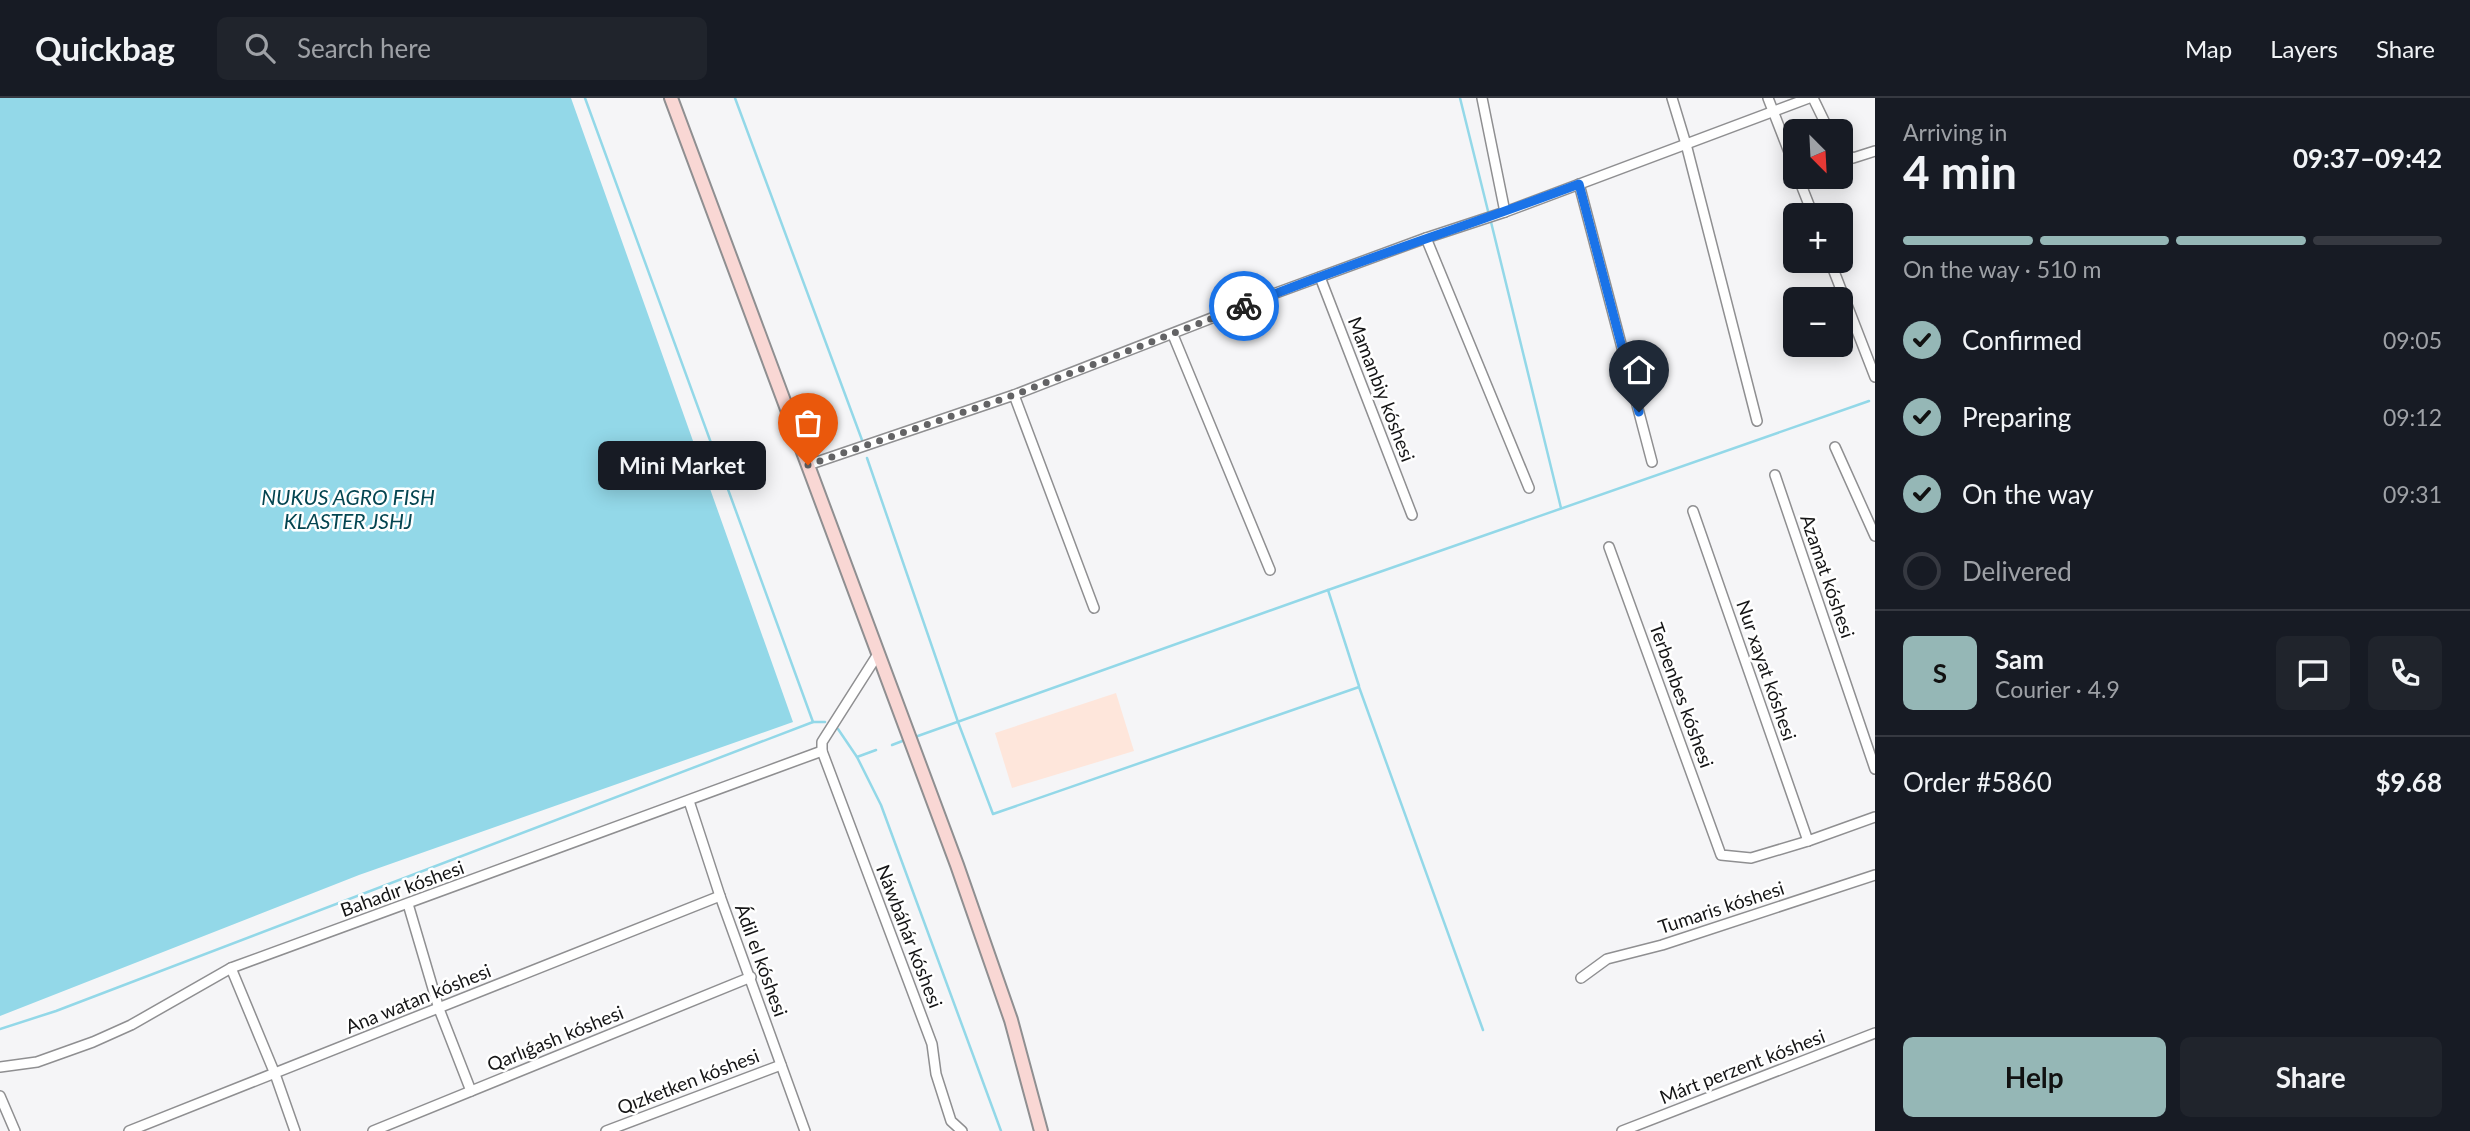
<!DOCTYPE html>
<meta charset="utf-8">
<style>
body{margin:0;font-family:Lato,sans-serif;background:#20242c;color:#f1f3f6;height:100vh;display:flex;flex-direction:column;font-size:26px;white-space:nowrap}
*{box-sizing:border-box;margin:0}
p{font-size:23px;color:#9ea1a6}
.icon{flex:none;width:38px;height:38px;fill:none;stroke:currentColor;stroke-width:2;stroke-linecap:round;stroke-linejoin:round}
.map{position:relative;flex:1;overflow:hidden}
.details{display:flex;flex-direction:column;background:#171b24;width:595px}
.details>*{flex:none}
.needle{width:46px;rotate:156deg}
.controls{position:absolute;left:1783px;top:21px;display:grid;gap:14px}
.controls a{display:grid;place-items:center;width:70px;height:70px;border-radius:10px;background:#171b24;box-shadow:0 4px 18px #0003;font-size:35px}
.pin{position:absolute;display:grid;place-items:center;width:60px;height:60px;color:#fff;margin:-72px -30px;border-radius:50% 50% 50% 0;rotate:-45deg;box-shadow:0 0 7px #0007}
.pin .icon{rotate:45deg}
.courier{position:absolute;display:grid;place-items:center;width:70px;height:70px;margin:-35px;border:5px solid #1a73e8;border-radius:50%;background:#fff;color:#222;box-shadow:0 2px 9px #0007}
.bubble{position:absolute;height:49px;border-radius:10px;background:#171b24;box-shadow:0 4px 18px #0003;font-size:23px;font-weight:700;line-height:49px;text-align:center}
.summary em{font-style:normal;font-weight:700}
.summary div{display:flex;flex-direction:column-reverse}
.summary{display:flex;align-items:center;justify-content:space-between;height:119px;padding:0 28px}
h1{font-size:46px;font-weight:700;line-height:52px}
.bar{display:grid;grid-template-columns:repeat(4,1fr);gap:10px 7px;align-content:center;height:84px;padding:0 28px}
.bar i{height:9px;border-radius:5px;background:#363941}
.bar .current{background:#95b7b6}
.bar p{grid-column:span 4}
.line{display:flex;align-items:center;gap:18px;padding:0 28px;border-top:2px solid #363941}
.line div{flex:1}
.round{display:grid;place-items:center;flex:none;width:74px;height:74px;border-radius:10px;background:#20242c}
ol{padding:0 28px;list-style:none}
li{display:flex;align-items:center;gap:21px;height:77px}
li p{margin-inline-start:auto}
li .icon{padding:7px;border-radius:50%;background:#95b7b6;color:#111;stroke-width:4}
li:last-child{color:#9ea1a6}
li i{width:38px;height:38px;border:4px solid #363941;border-radius:50%}
.cta{display:flex;gap:14px;margin-top:auto;padding:14px 28px}
.cta a{flex:1;height:80px;border-radius:10px;background:#95b7b6;color:#111;font-size:28px;font-weight:700;line-height:80px;text-align:center}
.cta a+a{background:#20242c;color:#f1f3f6}
header{display:flex;align-items:center;gap:42px;box-sizing:border-box;height:98px;padding:0 35px;background:#171b24;border-bottom:2px solid #363941}
header strong{font-size:33px}
nav{display:flex;gap:38px;margin-inline-start:auto;font-size:24px}
.search{width:490px;height:63px;background:#20242c;display:flex;align-items:center;gap:18px;box-sizing:border-box;padding:0 24px;border-radius:10px;color:#9ea1a6;font-size:26px}
main{display:flex;flex:1;min-height:0}
.map>svg:first-child{display:block}
</style>
<header>
<strong>Quickbag</strong>
<div class="search"><svg class="icon" aria-label="search" viewBox="0 0 24 24"><circle cx="10" cy="10" r="6"/><path d="M15 15l6 6"/></svg>Search here</div>
<nav><a>Map</a><a>Layers</a><a>Share</a></nav>
</header>
<main>
<div class="map">
<svg width="1875" height="1033" viewBox="0 0 1875 1033">
<rect width="100%" height="100%" fill="#f5f5f7"/>
<!-- industrial -->
<polygon fill="#fee6db" points="1116,595 1134,653 1012,690 995,635"/>
<!-- water -->
<polygon fill="#93d8e8" points="0,0 571,0 793,624 359,777 0,918"/>
<g fill="none" stroke-linecap="round" stroke-linejoin="round">
<!-- stream -->
<g stroke="#93d8e8" stroke-width="2.5">
<polyline points="585,0 813,624"/>
<polyline points="735,0 862,342"/>
<polyline points="1460,0 1488,113"/>
<polyline points="1491,124 1561,410"/>
<polyline points="867,360 958,624 993,716 1359,589 1483,932"/>
<polyline points="1328,492 1359,588"/>
<polyline points="838,631 857,659"/>
<polyline points="915,639 1328,492 1869,303"/>
<polyline points="892,647 905,642"/>
<polyline points="876,652 857,659 881,707 1001,1033"/>
<polyline points="0,931 56,913 813,624 825,624"/>
</g>
<!-- street casing -->
<g stroke="#8f8f91" stroke-width="12">
<g id="street">
<polyline points="1482,0 1505,114"/>
<polyline points="1672,0 1686,46 1757,323"/>
<polyline points="1768,0 1796,72"/>
<polyline points="1813,0 1829,33"/>
<polyline points="1841,53 1853,60 1875,53"/>
<polyline points="1798,79 1813,117"/>
<polyline points="1579,86 1652,364"/>
<polyline points="1426,140 1529,390"/>
<polyline points="1830,163 1875,279"/>
<polyline points="1320,179 1412,417"/>
<polyline points="1173,237 1270,472"/>
<polyline points="1014,297 1094,510"/>
<polyline points="1835,349 1875,438"/>
<polyline points="808,367 1014,297 1276,195 1426,140 1505,114 1809,0"/>
<polyline points="1775,377 1875,671"/>
<polyline points="1693,413 1808,743"/>
<polyline points="1609,449 1721,757 1751,760 1808,743 1875,719"/>
<polyline points="878,556 822,644 822,653 932,946 936,976 951,1023 962,1033"/>
<polyline points="689,703 720,798 805,1033"/>
<polyline points="408,806 439,911 471,993"/>
<polyline points="231,870 275,976 295,1033"/>
<polyline points="1581,880 1607,861 1662,847 1875,777"/>
<polyline points="0,969 37,964 93,944 131,927 231,870 822,653"/>
<polyline points="0,998 15,1033"/>
<polyline points="129,1033 720,798"/>
<polyline points="373,1033 751,879"/>
<polyline points="606,1033 781,967"/>
<polyline points="1622,1033 1875,935"/>
</g>
</g>
<!-- secondary casing -->
<g stroke="#8f8f91" stroke-width="16">
<polyline id="secondary" points="671,0 957,767 1011,922 1041,1033"/>
</g>
<!-- street -->
<use href="#street" stroke="#fff" stroke-width="9"/>
<!-- secondary -->
<use href="#secondary" stroke="#f9d7d4" stroke-width="12"/>
</g>
<g fill="none" stroke-linecap="round" stroke-linejoin="round">
<!-- done -->
<polyline stroke="#636365" stroke-width="7" stroke-dasharray="0 12.6" points="808,367 1014,297 1244,208"/>
<!-- route -->
<path stroke="#1a73e8" stroke-width="9" d="M1244,208C1355,163 1468,128 1579,86L1639,314"/>
</g>
<g text-anchor="middle" dominant-baseline="central" stroke-width="5" stroke-linejoin="round" paint-order="stroke">
<!-- street labels -->
<g font-size="19" fill="#151516" stroke="#fff">
<text transform="translate(1382 291) rotate(69)">Mamanbiy kóshesi</text>
<text transform="translate(1828 478) rotate(71)">Azamat kóshesi</text>
<text transform="translate(1767 572) rotate(71)">Nur xayat kóshesi</text>
<text transform="translate(1682 597) rotate(70)">Terbenbes kóshesi</text>
<text transform="translate(402 790) rotate(-20)">Bahadır kóshesi</text>
<text transform="translate(1721 809) rotate(-18)">Tumaris kóshesi</text>
<text transform="translate(910 838) rotate(69)">Náwbáhár kóshesi</text>
<text transform="translate(762 862) rotate(70)">Ádil el kóshesi</text>
<text transform="translate(418 900) rotate(-22)">Ana watan kóshesi</text>
<text transform="translate(555 940) rotate(-22)">Qarlıǵash kóshesi</text>
<text transform="translate(1742 968) rotate(-21)">Márt perzent kóshesi</text>
<text transform="translate(688 983) rotate(-21)">Qızketken kóshesi</text>
</g>
<!-- water labels -->
<g font-size="21" font-style="italic" fill="#044551" stroke="#fff">
<text x="348" y="398">NUKUS AGRO FISH<tspan x="348" dy="24">KLASTER JSHJ</tspan></text>
</g>
</g>
</svg>
<div class="controls">
<a><svg class="needle" viewBox="-14 -14 28 28"><path d="M0-13l5 13h-10z" fill="#e53935"/><path d="M0 13l5-13h-10z" fill="#9ea1a6"/></svg></a>
<a>+</a>
<a>−</a>
</div>
<div class="pin" style="left:808px;top:367px;background:#ea580c"><svg class="icon" aria-label="bag" viewBox="0 0 24 24"><path d="M5 8h14l-1 12H6zM9 8a3 3 0 0 1 6 0"/></svg></div>
<div class="pin" style="left:1639px;top:314px;background:#1f2937"><svg class="icon" aria-label="home" viewBox="0 0 24 24"><path d="M3 11l9-7 9 7M6 9v11h12V9"/></svg></div>
<div class="courier" style="left:1244px;top:208px"><svg class="icon" aria-label="bike" viewBox="0 0 24 24"><circle cx="6" cy="16" r="4"/><circle cx="18" cy="16" r="4"/><path d="M6 16l4-8h5l3 8M10 8l3 8H6M13 5h3"/></svg></div>
<div class="bubble" style="left:598px;top:343px;width:168px">Mini Market</div>
</div>
<section class="details">
<div class="summary"><div><h1>4 min</h1><p>Arriving in</p></div><em>09:37–09:42</em></div>
<div class="bar"><i class="current"></i><i class="current"></i><i class="current"></i><i></i><p>On the way · 510 m</p></div>
<ol>
<li><svg class="icon" aria-label="check" viewBox="0 0 24 24"><path d="M5 12l5 5 9-10"/></svg>Confirmed<p>09:05</p></li>
<li><svg class="icon" aria-label="check" viewBox="0 0 24 24"><path d="M5 12l5 5 9-10"/></svg>Preparing<p>09:12</p></li>
<li><svg class="icon" aria-label="check" viewBox="0 0 24 24"><path d="M5 12l5 5 9-10"/></svg>On the way<p>09:31</p></li>
<li><i></i>Delivered</li>
</ol>
<div class="line" style="height:126px"><b class="round" style="background:#95b7b6;color:#111">S</b><div><b>Sam</b><p>Courier · 4.9</p></div><a class="round"><svg class="icon" aria-label="chat" viewBox="0 0 24 24"><path d="M4 5h16v11H9l-5 4z"/></svg></a><a class="round"><svg class="icon" aria-label="phone" viewBox="0 0 24 24"><path d="M5 4h4l2 5-3 2q2 4 5 5l2-3 5 2v4C11 20 4 13 5 4z"/></svg></a></div>
<div class="line" style="height:91px"><div>Order #5860</div><b>$9.68</b></div>
<div class="cta"><a>Help</a><a>Share</a></div>
</section>
</main>
